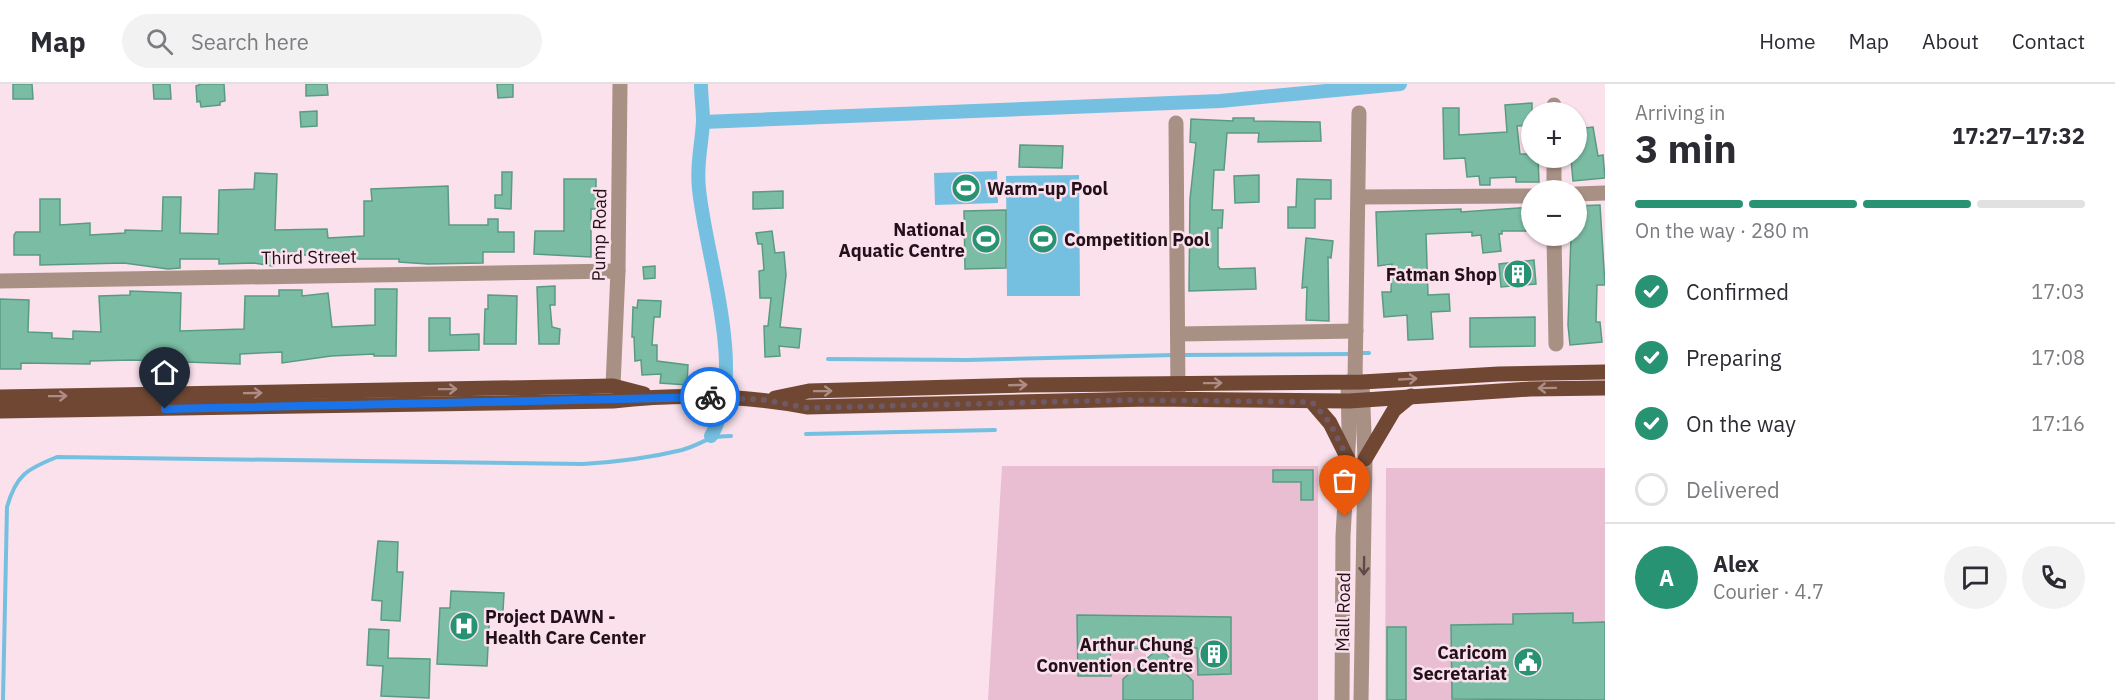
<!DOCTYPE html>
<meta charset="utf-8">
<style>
body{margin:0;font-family:"IBM Plex Sans",sans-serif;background:#f2f2f3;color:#2b2b33;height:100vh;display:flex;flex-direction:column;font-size:22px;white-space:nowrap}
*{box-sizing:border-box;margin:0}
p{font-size:20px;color:#7c7c81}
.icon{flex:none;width:33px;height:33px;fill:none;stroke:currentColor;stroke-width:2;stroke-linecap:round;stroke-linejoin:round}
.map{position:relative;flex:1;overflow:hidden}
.details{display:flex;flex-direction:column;background:#fff;width:510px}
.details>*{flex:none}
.tools{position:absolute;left:1521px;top:18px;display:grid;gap:12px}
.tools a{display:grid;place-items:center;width:66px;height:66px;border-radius:50%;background:#fff;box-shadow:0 2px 4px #0004;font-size:30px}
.pin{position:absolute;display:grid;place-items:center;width:51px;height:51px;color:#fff;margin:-62px -26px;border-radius:50% 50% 50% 0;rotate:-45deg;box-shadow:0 0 6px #0007}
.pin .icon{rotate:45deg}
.courier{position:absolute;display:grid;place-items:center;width:60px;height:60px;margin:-30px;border:4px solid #1a73e8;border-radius:50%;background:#fff;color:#222;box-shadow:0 2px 8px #0007}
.overview em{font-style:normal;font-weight:700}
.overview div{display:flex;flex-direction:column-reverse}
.overview{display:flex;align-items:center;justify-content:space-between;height:102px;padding:0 30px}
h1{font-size:39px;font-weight:700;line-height:45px}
.bar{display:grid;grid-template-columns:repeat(4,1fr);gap:9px 6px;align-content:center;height:72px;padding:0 30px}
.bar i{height:8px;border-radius:4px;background:#e1e1e2}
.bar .active{background:#279373}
.bar p{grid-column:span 4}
.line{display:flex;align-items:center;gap:15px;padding:0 30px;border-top:2px solid #e1e1e2}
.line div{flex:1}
.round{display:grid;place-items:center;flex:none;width:63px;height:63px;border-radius:32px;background:#f2f2f3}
ol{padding:0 30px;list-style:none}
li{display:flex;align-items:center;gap:18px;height:66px}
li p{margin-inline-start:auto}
li .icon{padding:6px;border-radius:50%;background:#279373;color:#fff;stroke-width:4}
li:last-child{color:#7c7c81}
li i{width:33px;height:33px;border:3px solid #e1e1e2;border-radius:50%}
header{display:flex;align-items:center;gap:36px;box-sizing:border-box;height:84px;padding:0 30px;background:#fff;border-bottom:2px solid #e1e1e2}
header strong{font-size:28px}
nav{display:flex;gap:33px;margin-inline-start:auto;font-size:21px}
.search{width:420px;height:54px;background:#f2f2f3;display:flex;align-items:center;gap:15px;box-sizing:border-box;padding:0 21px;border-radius:33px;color:#7c7c81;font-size:22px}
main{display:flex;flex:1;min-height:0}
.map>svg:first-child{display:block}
</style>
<header>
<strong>Map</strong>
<div class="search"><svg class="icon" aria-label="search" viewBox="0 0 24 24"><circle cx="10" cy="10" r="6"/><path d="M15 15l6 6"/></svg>Search here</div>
<nav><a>Home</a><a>Map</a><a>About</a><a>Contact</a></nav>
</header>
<main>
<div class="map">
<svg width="1605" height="616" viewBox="0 0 1605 616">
<rect width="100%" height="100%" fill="#fae1ec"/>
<!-- green -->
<g fill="#e9bed2">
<polygon points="1002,382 1318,382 1318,616 1193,616 1172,576 1171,564 1197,564 1198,591 1231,590 1230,533 1077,531 1078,592 1110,592 1110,565 1146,565 1146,575 1123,616 988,616"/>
<polygon points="1386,384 1605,384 1605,538 1573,539 1572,529 1514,530 1513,540 1451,541 1452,615 1516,614 1516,616 1385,616"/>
</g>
<!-- water -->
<g fill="#75c0e1">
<polygon points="997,87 998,119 935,121 934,89"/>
<polygon points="1079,91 1080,212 1007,212 1006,92"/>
</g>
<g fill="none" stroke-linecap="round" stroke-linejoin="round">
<!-- stream -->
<g stroke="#75c0e1" stroke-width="4">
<polyline points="1360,269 1369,269"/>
<polyline points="1183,271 1352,270"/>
<polyline points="828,275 967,276 1175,271"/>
<polyline points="806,350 995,346"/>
<path d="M3,616L7,423C16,391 27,385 57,373L583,380C617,378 649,374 682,366C704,360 705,352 731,352"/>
</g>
<!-- canal -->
<g stroke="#75c0e1" stroke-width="14">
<path d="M701,0C701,12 703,25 703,37C702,61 696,79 699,105C706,175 748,289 711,352"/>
<polyline points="703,38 1220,17 1400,0"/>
</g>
</g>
<!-- building -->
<g fill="#7bbda4" stroke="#5a9a83" stroke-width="1.5">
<polygon points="13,0 32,0 33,15 13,15"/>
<polygon points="153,0 170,0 171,15 154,15"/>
<polygon points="201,0 224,0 225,17 220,18 220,21 201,23 200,17 197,18 196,2"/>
<polygon points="306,0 327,0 328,11 306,12"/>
<polygon points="497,0 513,0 513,13 498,14"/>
<polygon points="1532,19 1532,41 1517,42 1520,70 1532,70 1532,74 1538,74 1539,98 1516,98 1516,93 1490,94 1490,101 1480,101 1479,92 1467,93 1465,74 1444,75 1443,24 1459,24 1459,51 1507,48 1505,21"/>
<polygon points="317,27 317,42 301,43 300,28"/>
<polygon points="1233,34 1254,34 1254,37 1320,38 1321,57 1258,58 1259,49 1227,49 1224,86 1214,86 1212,126 1223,126 1222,144 1218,144 1218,182 1220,185 1255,184 1256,205 1189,207 1190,115 1196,59 1190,58 1191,35 1233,37"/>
<polygon points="1593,43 1598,72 1603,71 1605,94 1573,97 1571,75 1576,74 1576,45"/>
<polygon points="1020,61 1063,62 1062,84 1019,83"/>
<polygon points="502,88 512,88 511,125 495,124 495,111 502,111"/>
<polygon points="255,89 277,90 275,146 327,145 328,154 364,152 364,117 372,117 371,105 448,102 449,141 488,141 488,135 498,135 498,148 514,148 514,168 483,168 483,179 428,180 399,178 399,175 342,175 342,171 273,171 273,182 254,179 219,180 219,175 180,175 180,184 168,185 124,179 40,181 40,171 14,171 14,151 16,148 40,148 40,115 60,115 60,141 90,139 90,151 125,149 125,146 162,147 163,113 181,113 180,149 218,150 219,106 254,105"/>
<polygon points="1259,91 1259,118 1235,119 1234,92"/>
<polygon points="564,95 596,95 596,125 591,125 591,173 534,170 535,147 564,147"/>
<polygon points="1297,95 1331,96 1331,115 1315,115 1315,144 1288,144 1288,123 1296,123"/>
<polygon points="783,107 783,124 753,125 753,108"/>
<polygon points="1600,121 1605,201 1597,201 1596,238 1600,238 1602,258 1570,261 1568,241 1571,152 1576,152 1576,122"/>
<polygon points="1532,123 1532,147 1502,147 1502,150 1499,150 1501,167 1483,169 1481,151 1472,152 1472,148 1426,150 1428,211 1449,210 1450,227 1431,228 1433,255 1408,256 1407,231 1384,233 1382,208 1391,208 1392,180 1378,182 1376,128 1461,125 1461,128"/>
<polygon points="1006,126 1006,184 965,185 964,127"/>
<polygon points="772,147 775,169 784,168 786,191 780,243 801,245 799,264 779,262 780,272 765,273 764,242 768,242 771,214 760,214 759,187 764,186 762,160 758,160 756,149"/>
<polygon points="1306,154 1333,157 1331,174 1328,173 1329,237 1306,236 1307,203 1302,204 1303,190"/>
<polygon points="1534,176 1536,200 1501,203 1499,180"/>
<polygon points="655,182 655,194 644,195 643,183"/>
<polygon points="555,202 555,221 550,221 552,243 560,245 559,260 539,260 537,203"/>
<polygon points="375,205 397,205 396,272 374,272 374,270 331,272 282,279 282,268 240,270 240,280 131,276 90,277 90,280 21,279 21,285 0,285 0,215 29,216 28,248 52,249 52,254 73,255 73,247 101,248 99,212 130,211 130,207 181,209 180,247 244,245 245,212 279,212 279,206 302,206 302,212 328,209 332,243 375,241"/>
<polygon points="488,211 517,212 516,260 484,260 485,225 488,225"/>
<polygon points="638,216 661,217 660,233 654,233 652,261 657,261 657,277 688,281 687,301 660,299 661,290 642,291 641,276 635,277 634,253 632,253 633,223 637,224"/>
<polygon points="1535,233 1535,262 1470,263 1470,234"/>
<polygon points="429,234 450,234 450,251 479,250 479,266 429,267"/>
<polygon points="1273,386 1313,386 1313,416 1301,416 1301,398 1273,398"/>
<polygon points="378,457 398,458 397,488 403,488 400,537 381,536 382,517 372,516"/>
<polygon points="451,507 504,509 503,527 490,526 487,582 437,580 440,524 450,524"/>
<polygon points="1573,529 1573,539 1605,538 1605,616 1452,615 1451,541 1513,540 1513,530"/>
<polygon points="1077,531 1231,533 1231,590 1198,591 1197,564 1160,564 1193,597 1193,616 1123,616 1123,595 1159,564 1110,565 1111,592 1078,592"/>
<rect x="1387" y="543" width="19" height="73"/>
<polygon points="369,545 389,546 388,574 430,575 429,614 381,612 383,582 367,581"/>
</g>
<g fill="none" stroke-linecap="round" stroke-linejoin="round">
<!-- minor -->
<g stroke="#a89084" stroke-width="15">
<polyline points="1554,28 1554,21"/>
<polyline points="1176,39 1178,312"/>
<polyline points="1554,106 1554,74"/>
<polyline points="1576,110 1605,109"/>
<polyline points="1358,113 1532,112"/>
<polyline points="1554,152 1556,260"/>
<polyline points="0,197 618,187"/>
<polyline points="1178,250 1356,247"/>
<polyline points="1355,298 1359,29"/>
<polyline points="613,302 618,187 620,0"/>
<polyline points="1342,616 1343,452 1349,346 1348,298"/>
<polyline points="1361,616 1365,375 1362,298"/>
</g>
<!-- major -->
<g stroke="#6f4732" stroke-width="15">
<polyline points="0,313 613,302 644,310"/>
<polyline points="775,314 809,307 1025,301 1362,298 1499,290 1605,288"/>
<polyline points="1312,318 1330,339 1348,375"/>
<path d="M0,327L613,317C678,310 744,311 807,323L1149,315L1349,317L1530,305L1605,304"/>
<polyline points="1365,375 1394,326 1411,312"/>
</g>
</g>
<!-- one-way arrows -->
<defs><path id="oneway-shaft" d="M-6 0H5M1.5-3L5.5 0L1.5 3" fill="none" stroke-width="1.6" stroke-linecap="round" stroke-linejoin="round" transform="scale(1.5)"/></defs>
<g stroke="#ae8c86">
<use href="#oneway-shaft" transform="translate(1408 295) rotate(-3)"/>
<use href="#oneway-shaft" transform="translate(1213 299) rotate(-1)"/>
<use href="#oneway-shaft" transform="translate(1018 301) rotate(-2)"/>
<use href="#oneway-shaft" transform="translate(1547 304) rotate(179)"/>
<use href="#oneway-shaft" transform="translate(448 305) rotate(-1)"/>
<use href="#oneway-shaft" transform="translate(823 307) rotate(-1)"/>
<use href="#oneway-shaft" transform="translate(253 309) rotate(-1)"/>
<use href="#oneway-shaft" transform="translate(58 312) rotate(-1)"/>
</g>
<use stroke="#5f4a4a" href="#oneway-shaft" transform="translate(1364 482) rotate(91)"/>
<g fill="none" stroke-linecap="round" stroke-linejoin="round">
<!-- done -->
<polyline stroke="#6f5964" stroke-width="6" stroke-dasharray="0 10.8" points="710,313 766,316 807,324 1128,316 1312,318 1330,339 1348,375 1345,433"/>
<!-- route -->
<polyline stroke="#1a73e8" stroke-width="8" points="165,325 710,313"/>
</g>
<!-- icons -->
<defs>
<g id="stadium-disc" transform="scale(1.5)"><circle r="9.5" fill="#279373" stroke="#fae1ec"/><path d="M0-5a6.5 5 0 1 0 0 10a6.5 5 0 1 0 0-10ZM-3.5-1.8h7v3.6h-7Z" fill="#fff"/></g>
<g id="building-disc" transform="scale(1.5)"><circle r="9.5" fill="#279373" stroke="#fae1ec"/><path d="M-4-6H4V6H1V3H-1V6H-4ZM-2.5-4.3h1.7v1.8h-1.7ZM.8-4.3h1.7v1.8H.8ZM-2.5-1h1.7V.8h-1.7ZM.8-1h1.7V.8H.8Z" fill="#fff"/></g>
<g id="hospital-disc" transform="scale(1.5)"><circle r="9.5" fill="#279373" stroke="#fae1ec"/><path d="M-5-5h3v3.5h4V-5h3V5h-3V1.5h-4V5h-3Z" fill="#fff"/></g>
<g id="civic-disc" transform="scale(1.5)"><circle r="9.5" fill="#279373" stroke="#fae1ec"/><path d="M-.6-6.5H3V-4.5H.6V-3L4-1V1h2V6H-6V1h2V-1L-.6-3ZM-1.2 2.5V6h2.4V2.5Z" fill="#fff"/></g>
</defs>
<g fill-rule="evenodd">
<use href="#stadium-disc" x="966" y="104"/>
<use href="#stadium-disc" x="986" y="155"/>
<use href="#stadium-disc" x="1043" y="155"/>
<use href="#building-disc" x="1518" y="190"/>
<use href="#hospital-disc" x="464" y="542"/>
<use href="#building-disc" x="1214" y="570"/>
<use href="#civic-disc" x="1528" y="578"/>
</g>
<g text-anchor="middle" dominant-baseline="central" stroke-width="5" stroke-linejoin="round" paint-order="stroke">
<!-- poi labels -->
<g font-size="18" font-weight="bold" fill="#24101b" stroke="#fae1ec" text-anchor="end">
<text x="987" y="104" text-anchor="start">Warm-up Pool</text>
<text x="965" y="145">National<tspan x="965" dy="21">Aquatic Centre</tspan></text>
<text x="1064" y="155" text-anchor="start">Competition Pool</text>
<text x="1497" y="190">Fatman Shop</text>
<text x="485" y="532" text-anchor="start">Project DAWN -<tspan x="485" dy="21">Health Care Center</tspan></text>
<text x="1193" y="560">Arthur Chung<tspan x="1193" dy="21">Convention Centre</tspan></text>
<text x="1507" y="568">Caricom<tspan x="1507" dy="21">Secretariat</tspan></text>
</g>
<!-- street labels -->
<g font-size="18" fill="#24101b" stroke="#fae1ec">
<text transform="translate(599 151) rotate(-89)">Pump Road</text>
<text transform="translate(309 173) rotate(-1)">Third Street</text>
<text transform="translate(1343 528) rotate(-89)">Mall Road</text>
</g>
</g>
</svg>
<div class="tools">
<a>+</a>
<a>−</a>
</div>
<div class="pin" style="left:1345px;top:433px;background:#ea580c"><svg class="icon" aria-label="bag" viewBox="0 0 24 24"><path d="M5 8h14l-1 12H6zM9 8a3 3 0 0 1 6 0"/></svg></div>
<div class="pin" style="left:165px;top:325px;background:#1f2937"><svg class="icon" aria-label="home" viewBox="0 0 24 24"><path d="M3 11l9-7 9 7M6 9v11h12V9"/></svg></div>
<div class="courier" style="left:710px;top:313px"><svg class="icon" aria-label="bike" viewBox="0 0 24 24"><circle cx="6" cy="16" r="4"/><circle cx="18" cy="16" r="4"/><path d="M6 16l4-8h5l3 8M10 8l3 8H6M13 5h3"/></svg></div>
</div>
<section class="details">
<div class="overview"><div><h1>3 min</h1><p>Arriving in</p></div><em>17:27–17:32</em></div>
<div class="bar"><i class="active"></i><i class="active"></i><i class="active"></i><i></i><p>On the way · 280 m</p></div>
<ol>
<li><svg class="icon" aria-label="check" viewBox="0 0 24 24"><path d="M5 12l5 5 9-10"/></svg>Confirmed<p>17:03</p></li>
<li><svg class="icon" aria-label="check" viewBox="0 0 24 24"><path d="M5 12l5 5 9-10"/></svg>Preparing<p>17:08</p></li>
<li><svg class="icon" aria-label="check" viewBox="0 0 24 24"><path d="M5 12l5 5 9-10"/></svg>On the way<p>17:16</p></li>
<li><i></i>Delivered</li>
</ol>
<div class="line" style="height:108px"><b class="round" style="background:#279373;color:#fff">A</b><div><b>Alex</b><p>Courier · 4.7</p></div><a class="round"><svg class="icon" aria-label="chat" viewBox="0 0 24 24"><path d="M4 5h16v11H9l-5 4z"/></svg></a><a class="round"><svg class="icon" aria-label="phone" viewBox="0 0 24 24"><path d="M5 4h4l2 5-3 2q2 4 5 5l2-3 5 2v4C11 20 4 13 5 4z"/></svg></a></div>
</section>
</main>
